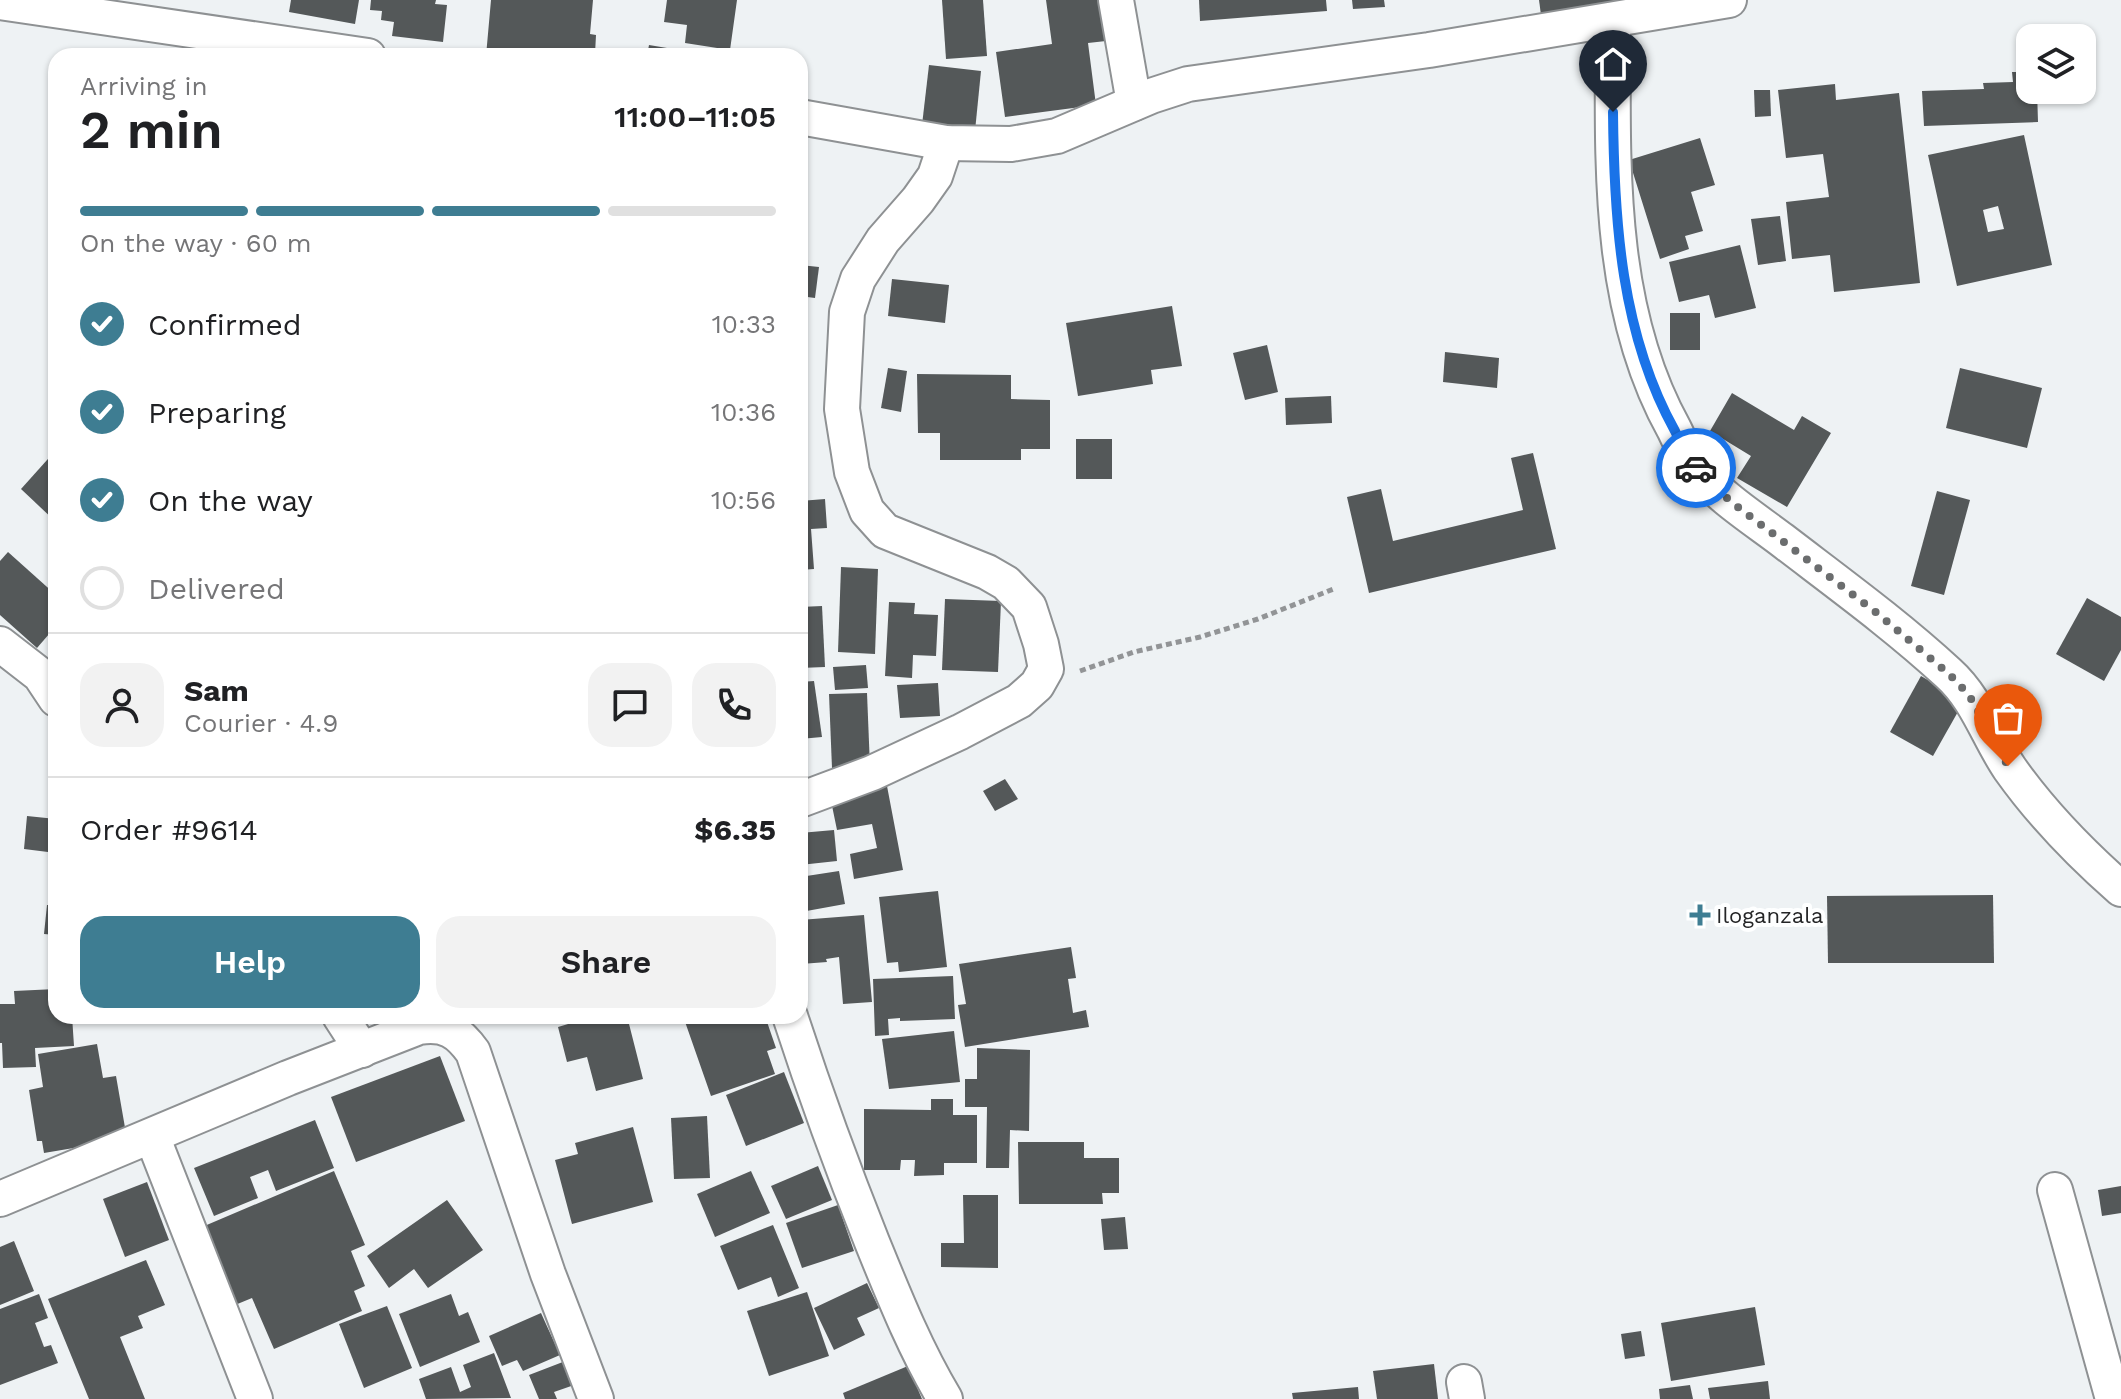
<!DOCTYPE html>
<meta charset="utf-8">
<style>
body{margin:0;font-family:"Work Sans",sans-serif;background:#f2f2f2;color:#202124;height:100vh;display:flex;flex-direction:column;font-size:30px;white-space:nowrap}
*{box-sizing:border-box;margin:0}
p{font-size:26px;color:#757577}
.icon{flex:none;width:44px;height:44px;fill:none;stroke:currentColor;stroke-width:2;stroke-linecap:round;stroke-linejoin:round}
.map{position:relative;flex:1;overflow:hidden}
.panel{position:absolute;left:48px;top:48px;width:760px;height:976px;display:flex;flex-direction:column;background:#fff;border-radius:24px;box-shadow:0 2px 6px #0004}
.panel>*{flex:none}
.buttons{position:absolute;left:2016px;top:24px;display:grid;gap:16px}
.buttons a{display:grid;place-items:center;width:80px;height:80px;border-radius:16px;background:#fff;box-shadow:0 2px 6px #0004;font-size:40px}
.pin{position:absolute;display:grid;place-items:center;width:68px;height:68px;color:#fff;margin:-82px -34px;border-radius:50% 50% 50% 0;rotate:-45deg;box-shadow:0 0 8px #0007}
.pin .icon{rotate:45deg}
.courier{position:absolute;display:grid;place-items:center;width:80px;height:80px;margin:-40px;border:6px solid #1a73e8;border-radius:50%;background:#fff;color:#222;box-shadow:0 2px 10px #0007}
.summary em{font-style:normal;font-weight:600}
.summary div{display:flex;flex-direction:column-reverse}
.summary{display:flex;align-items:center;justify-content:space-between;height:136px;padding:0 32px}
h1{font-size:52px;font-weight:600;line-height:60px}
.bar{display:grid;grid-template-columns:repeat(4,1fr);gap:12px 8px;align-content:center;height:96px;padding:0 32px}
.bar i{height:10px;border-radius:6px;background:#e0e0e0}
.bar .on{background:#3e7d92}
.bar p{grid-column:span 4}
.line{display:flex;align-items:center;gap:20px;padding:0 32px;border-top:2px solid #e0e0e0}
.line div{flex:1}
.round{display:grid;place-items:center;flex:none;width:84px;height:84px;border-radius:24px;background:#f2f2f2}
ol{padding:0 32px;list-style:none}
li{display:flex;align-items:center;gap:24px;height:88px}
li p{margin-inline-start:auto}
li .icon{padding:8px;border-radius:50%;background:#3e7d92;color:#fff;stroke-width:4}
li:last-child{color:#757577}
li i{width:44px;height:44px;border:4px solid #e0e0e0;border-radius:50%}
.button{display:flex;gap:16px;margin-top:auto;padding:16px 32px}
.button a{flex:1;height:92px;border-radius:24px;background:#3e7d92;color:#fff;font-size:32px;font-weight:600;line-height:92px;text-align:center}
.button a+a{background:#f2f2f2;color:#202124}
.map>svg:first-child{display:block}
</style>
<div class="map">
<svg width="2121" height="1399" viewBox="0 0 2121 1399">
<rect width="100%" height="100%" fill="#eef2f4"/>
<!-- building -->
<g fill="#545859" fill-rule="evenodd">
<polygon points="291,0 359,0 355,24 289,12"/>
<polygon points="371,0 436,0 435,4 447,5 443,42 392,36 394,22 381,20 382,11 370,10"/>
<polygon points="491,0 593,0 590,34 596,35 595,54 486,56"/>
<polygon points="667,0 737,0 730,50 685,43 687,25 664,22"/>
<polygon points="942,0 983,0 987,56 946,59"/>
<polygon points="1046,0 1101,0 1106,41 1088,43 1096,105 1005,117 996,52 1052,44"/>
<polygon points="1199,0 1326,0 1327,11 1200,21"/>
<polygon points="1352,0 1384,0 1385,7 1353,9"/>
<polygon points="1539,0 1634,0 1541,15"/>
<polygon points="649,45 685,51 685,56 647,56"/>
<polygon points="929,65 981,71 975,131 922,125"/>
<polygon points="2012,72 2030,72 2030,90 2037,90 2038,122 1924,126 1922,91 1984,89 1983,83 2013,82"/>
<polygon points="1835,84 1836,100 1899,93 1920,283 1834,292 1830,255 1792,259 1786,202 1829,197 1823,154 1786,158 1778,90"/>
<polygon points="1754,90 1770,90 1771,116 1755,117"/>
<path d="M2024,135L2052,265L1957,286L1928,155ZM1998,206L2004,229L1988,232L1983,210Z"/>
<polygon points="1700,138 1715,185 1691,192 1703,231 1685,236 1689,249 1660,259 1629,160"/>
<polygon points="1780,216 1786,261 1758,265 1751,219"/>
<polygon points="1740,245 1756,308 1715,318 1709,295 1679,302 1669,262"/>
<polygon points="800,265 819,267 815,298 800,296"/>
<polygon points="892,279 949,285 945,323 888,316"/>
<polygon points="1172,306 1182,366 1151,370 1153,384 1078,396 1066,323"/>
<rect x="1670" y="313" width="30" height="37"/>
<polygon points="1267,345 1278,392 1245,400 1233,353"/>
<polygon points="1445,352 1499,358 1497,388 1443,382"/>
<polygon points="888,368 907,371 901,412 881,408"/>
<polygon points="1960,368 2042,388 2027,448 1946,428"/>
<polygon points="917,374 1011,375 1011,399 1050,400 1050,449 1021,449 1021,460 940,460 940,433 918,433"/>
<polygon points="1732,393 1794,430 1802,416 1831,433 1787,507 1737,478 1751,456 1710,431"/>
<polygon points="1331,396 1332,423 1286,425 1285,398"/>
<rect x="1076" y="439" width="36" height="40"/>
<polygon points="56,450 56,522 21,489"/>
<polygon points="1533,453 1556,549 1369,593 1347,497 1381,489 1393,541 1523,510 1511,458"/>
<polygon points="1937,491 1970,500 1944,595 1911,586"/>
<polygon points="825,499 827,528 811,529 814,569 800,570 800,501"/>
<polygon points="8,552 56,595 56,626 37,648 0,615 0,561"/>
<polygon points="841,567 878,569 875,654 838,652"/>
<polygon points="2087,598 2121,617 2121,650 2104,681 2056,654"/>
<polygon points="945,599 1001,601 998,672 942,670"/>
<polygon points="889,602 915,603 914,614 938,615 936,656 913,655 912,678 885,676"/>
<polygon points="822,606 825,667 800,668 800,607"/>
<polygon points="866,665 868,688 835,690 833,667"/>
<polygon points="1921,676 1964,701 1933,756 1890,732"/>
<polygon points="814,681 822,737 800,739 800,682"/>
<polygon points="938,683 940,716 900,718 897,685"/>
<polygon points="867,693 870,767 832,768 829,694"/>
<polygon points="1005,779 1018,799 995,811 983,791"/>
<polygon points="887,786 903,870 854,879 850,854 877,848 872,824 837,830 830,796"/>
<polygon points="27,816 56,819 56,853 24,849"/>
<polygon points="834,830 837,861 800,865 800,833"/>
<polygon points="839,871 845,904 801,912 800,877"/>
<polygon points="938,891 947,967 899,972 898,962 887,963 879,897"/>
<polygon points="1993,895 1994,963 1828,963 1827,896"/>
<polygon points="47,905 56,905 56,935 44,934"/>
<polygon points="864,915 872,1002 843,1004 839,957 826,959 827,962 801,964 800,920"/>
<polygon points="1071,947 1076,978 1068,979 1073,1013 1086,1010 1089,1027 965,1047 958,1005 966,1004 959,964"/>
<polygon points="953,976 955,1019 900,1021 900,1018 888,1019 889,1035 875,1036 873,979"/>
<polygon points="56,989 56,1016 72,1016 74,1046 35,1048 36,1067 3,1068 2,1043 0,1043 0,1004 15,1004 14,991"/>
<polygon points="595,1016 627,1016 643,1079 596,1091 587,1057 567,1062 558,1027"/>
<polygon points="683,1016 765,1016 776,1048 767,1051 775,1074 711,1096"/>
<polygon points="954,1031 960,1082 889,1089 882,1039"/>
<polygon points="97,1044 103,1078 116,1076 127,1139 44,1153 42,1141 37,1141 29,1090 43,1087 38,1054"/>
<polygon points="977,1048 1030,1050 1029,1131 1010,1130 1009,1168 986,1168 987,1107 965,1107 965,1079 977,1079"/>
<polygon points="440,1056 465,1121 356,1162 331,1097"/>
<polygon points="784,1072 804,1123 746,1146 726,1095"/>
<polygon points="931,1099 953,1099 953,1115 977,1115 977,1163 944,1163 944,1175 914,1176 915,1160 901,1160 900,1170 864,1170 864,1109 931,1110"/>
<polygon points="707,1116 710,1178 674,1179 671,1118"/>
<polygon points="315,1120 334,1168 276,1191 268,1170 250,1177 258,1198 214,1216 194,1168"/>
<polygon points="633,1127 653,1202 572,1224 555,1160 578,1154 575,1143"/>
<polygon points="1018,1142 1084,1142 1084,1158 1119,1158 1119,1193 1102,1193 1103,1204 1019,1204"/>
<polygon points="818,1166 832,1200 786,1219 771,1186"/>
<polygon points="334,1171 365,1245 351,1251 365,1286 354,1291 362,1311 274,1349 252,1298 235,1305 202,1227"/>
<polygon points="751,1171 770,1213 715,1237 697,1194"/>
<polygon points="147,1182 169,1240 125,1257 103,1199"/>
<polygon points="2121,1186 2121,1213 2102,1216 2098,1190"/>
<polygon points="963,1195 998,1195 998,1268 941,1267 941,1243 964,1243"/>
<polygon points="447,1200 483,1250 428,1288 414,1269 389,1288 367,1256"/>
<polygon points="838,1205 854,1251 802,1268 786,1223"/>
<polygon points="1125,1217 1128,1249 1104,1250 1101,1219"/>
<polygon points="773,1225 799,1288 778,1297 771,1277 738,1290 720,1246"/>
<polygon points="14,1241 34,1291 0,1305 0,1247"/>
<polygon points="146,1260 165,1305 138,1316 143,1328 120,1337 145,1399 89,1399 48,1299"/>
<polygon points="867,1283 879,1308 857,1318 865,1335 834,1350 814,1308"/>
<polygon points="807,1292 829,1356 769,1376 747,1311"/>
<polygon points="39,1294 48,1318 35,1323 44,1347 51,1345 58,1363 0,1385 0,1309"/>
<polygon points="451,1294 459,1316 468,1312 480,1342 420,1367 399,1314"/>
<polygon points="387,1306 412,1368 364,1388 339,1324"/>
<polygon points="1755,1307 1765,1365 1671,1381 1661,1323"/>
<polygon points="541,1313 560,1355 523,1371 517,1360 502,1366 489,1336"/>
<polygon points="1641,1331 1645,1356 1625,1359 1621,1334"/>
<polygon points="494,1353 511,1398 426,1399 419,1379 451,1367 460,1392 471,1387 463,1365"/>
<polygon points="568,1360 577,1384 554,1392 557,1399 539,1399 529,1375"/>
<polygon points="1434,1364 1438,1399 1377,1399 1373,1371"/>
<polygon points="908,1366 922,1399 845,1399 843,1393"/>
<polygon points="1768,1381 1770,1399 1710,1399 1708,1388"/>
<polygon points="1690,1385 1693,1399 1660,1399 1659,1389"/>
<polygon points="1358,1387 1359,1399 1293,1399 1292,1393"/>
</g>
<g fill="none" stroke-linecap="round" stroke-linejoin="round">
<!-- minor casing -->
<g stroke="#8e9193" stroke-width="38">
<g id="minor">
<polyline points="1116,0 1134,103"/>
<polyline points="0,2 368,56"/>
<path d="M1613,20C1613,157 1605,305 1674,429C1680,441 1686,456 1694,466C1718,496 1753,518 1782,540C1838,583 1896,625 1948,673C1978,700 1988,737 2010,769C2042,814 2080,853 2121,889"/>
<polyline points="800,117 946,143 1011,144 1057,136 1151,96 1188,84 1429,50 1729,0"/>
<polyline points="0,644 40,675 56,699"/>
<polyline points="800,800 872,773 960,732 1019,701 1037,685 1046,669 1041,644 1029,607 1006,583 987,572 885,531 867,511 852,472 842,409 847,312 858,279 883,240 918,200 935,176 946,143"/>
<polyline points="340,1016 362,1050"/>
<path d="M790,1016C815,1093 842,1167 872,1242C894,1296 915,1349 945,1399"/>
<polyline points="152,1136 255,1399"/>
<polyline points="2055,1190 2113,1399"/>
<path d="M0,1199L288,1078L419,1027C445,1023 458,1031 473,1052L548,1274L596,1399"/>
<polyline points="1464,1382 1467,1399"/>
</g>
</g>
<!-- path -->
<polyline stroke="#929496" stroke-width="5" stroke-dasharray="6 4" stroke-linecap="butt" points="1080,671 1134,652 1200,637 1258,619 1336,588"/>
<!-- minor -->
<use href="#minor" stroke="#fff" stroke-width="34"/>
</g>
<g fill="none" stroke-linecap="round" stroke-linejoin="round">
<!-- done -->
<polyline stroke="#6b6d6e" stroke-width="8" stroke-dasharray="0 14.4" points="1696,468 1730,501 1877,613 1949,674 1969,695 2008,766"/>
<!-- route -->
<path stroke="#1a73e8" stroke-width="10" d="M1613,112C1614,221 1621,334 1675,431C1681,444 1687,457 1696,468"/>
</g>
<!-- markers -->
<path fill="#3e7d92" stroke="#feffff" stroke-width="3" d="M1696 903h8v8h8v8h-8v8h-8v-8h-8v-8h8z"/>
<g text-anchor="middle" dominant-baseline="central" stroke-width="8" stroke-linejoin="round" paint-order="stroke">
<!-- poi labels -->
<g font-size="22" fill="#242526" stroke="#feffff" text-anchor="start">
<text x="1716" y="915">Iloganzala</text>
</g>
</g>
</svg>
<div class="buttons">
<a><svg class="icon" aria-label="layers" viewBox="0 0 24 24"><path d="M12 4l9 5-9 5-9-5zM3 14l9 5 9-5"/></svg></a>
</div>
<div class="pin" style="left:2008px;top:766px;background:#ea580c"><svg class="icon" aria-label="bag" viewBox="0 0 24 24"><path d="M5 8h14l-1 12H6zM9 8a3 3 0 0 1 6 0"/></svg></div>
<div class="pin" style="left:1613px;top:112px;background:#1f2937"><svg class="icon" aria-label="home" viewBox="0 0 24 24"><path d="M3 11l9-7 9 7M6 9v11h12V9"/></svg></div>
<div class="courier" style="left:1696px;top:468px"><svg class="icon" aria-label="car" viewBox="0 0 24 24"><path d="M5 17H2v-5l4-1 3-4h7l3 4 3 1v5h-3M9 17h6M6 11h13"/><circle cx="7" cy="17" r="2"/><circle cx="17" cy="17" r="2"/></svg></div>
<section class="panel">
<div class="summary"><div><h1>2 min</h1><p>Arriving in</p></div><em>11:00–11:05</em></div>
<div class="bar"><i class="on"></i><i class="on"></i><i class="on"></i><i></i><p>On the way · 60 m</p></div>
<ol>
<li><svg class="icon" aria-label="check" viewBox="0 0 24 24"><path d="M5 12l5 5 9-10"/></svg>Confirmed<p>10:33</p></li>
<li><svg class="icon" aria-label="check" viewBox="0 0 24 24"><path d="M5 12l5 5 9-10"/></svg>Preparing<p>10:36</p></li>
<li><svg class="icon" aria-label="check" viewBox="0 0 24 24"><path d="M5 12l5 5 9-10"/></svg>On the way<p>10:56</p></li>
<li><i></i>Delivered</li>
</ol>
<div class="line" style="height:144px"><a class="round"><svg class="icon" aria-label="person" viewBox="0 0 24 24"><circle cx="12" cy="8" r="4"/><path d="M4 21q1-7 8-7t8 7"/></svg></a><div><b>Sam</b><p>Courier · 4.9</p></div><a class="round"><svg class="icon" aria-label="chat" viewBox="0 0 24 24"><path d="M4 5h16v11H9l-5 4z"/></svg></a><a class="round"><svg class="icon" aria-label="phone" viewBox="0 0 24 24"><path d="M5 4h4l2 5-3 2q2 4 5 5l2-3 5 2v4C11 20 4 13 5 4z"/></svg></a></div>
<div class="line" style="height:104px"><div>Order #9614</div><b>$6.35</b></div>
<div class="button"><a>Help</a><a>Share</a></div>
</section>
</div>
